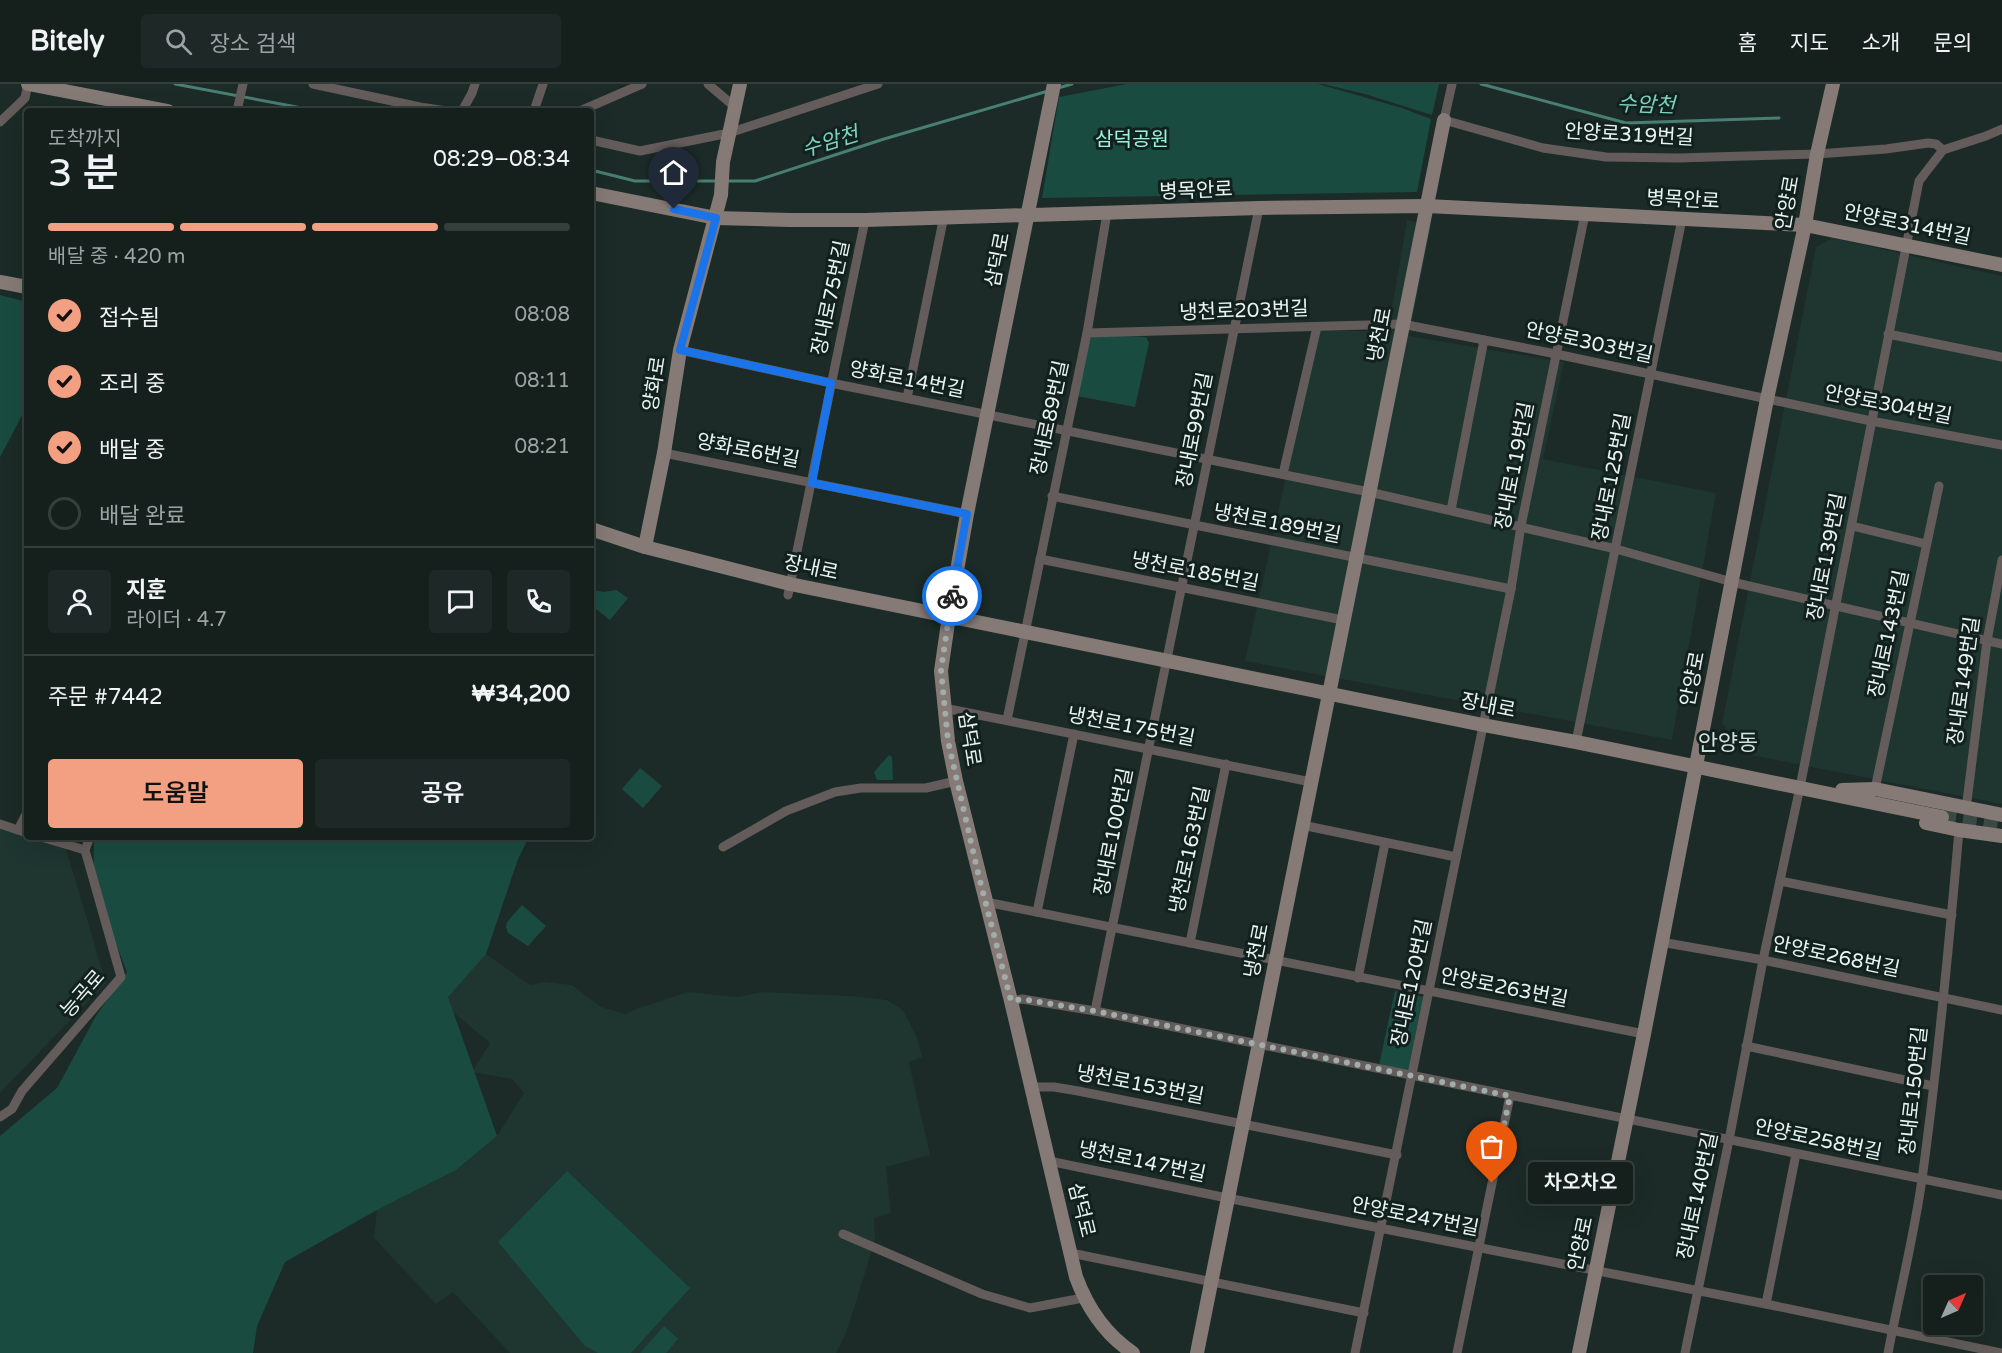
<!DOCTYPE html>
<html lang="ko">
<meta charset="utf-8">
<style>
body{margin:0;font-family:"Varela Round","Noto Sans KR",sans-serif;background:#1e2826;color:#f1f3f6;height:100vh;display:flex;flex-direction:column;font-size:22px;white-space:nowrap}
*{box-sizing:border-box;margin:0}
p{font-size:20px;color:#9da3a4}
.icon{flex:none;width:33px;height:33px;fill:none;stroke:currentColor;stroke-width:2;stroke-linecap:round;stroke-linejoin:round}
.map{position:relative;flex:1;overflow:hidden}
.sheet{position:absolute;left:24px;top:24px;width:570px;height:732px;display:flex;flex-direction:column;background:#15201d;border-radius:6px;box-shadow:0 6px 24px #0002,0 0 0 2px #343e3b}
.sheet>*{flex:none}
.needle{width:39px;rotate:45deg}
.fabs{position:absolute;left:1923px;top:1191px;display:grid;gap:12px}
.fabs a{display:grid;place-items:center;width:60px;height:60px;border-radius:6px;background:#15201d;box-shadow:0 6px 24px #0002,0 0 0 2px #343e3b;font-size:30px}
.pin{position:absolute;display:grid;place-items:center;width:51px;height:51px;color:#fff;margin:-62px -26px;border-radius:50% 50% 50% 0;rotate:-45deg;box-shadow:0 0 6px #0007}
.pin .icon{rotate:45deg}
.courier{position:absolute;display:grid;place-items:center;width:60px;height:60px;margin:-30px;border:4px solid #1a73e8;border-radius:50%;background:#fff;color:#222;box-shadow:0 2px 8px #0007}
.bubble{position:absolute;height:42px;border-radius:6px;background:#15201d;box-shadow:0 6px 24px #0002,0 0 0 2px #343e3b;font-size:20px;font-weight:600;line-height:42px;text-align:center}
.overview em{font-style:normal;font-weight:600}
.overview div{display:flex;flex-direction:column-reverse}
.overview{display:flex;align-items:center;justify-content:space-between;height:102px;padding:0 24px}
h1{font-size:39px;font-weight:600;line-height:45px}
.bar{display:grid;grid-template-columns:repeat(4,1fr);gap:9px 6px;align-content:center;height:72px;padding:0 24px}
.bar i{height:8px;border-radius:4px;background:#343e3b}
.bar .active{background:#f39f82}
.bar p{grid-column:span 4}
.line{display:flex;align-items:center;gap:15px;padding:0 24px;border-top:2px solid #343e3b}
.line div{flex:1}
.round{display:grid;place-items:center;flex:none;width:63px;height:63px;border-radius:6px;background:#1e2826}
ol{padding:0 24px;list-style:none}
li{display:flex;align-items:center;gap:18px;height:66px}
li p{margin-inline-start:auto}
li .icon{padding:6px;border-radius:50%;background:#f39f82;color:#111;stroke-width:4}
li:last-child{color:#9da3a4}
li i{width:33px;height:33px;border:3px solid #343e3b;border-radius:50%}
.action{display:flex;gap:12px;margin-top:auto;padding:12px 24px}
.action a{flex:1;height:69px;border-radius:6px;background:#f39f82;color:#111;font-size:24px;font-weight:600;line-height:69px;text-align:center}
.action a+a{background:#1e2826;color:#f1f3f6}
header{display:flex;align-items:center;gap:36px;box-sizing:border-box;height:84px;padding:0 30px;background:#15201d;border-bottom:2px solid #343e3b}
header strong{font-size:28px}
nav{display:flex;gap:33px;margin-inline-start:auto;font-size:21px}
.search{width:420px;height:54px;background:#1e2826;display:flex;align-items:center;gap:15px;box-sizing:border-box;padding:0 21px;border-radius:6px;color:#9da3a4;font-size:22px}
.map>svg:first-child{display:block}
</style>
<header>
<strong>Bitely</strong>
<div class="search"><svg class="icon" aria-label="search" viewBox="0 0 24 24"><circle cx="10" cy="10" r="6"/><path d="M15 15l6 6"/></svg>장소 검색</div>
<nav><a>홈</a><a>지도</a><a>소개</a><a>문의</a></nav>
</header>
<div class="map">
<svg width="2002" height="1269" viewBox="0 0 2002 1269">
<rect width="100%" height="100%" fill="#1c2b27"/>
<!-- built -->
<g fill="#1e3530">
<polygon points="1407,136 1431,142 1409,252 1564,278 1543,375 1716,409 1672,656 1245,577 1318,247 1388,247"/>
<polygon points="1832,154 2002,192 2002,720 1745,670 1722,639 1816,163"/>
<polygon points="0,745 66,765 106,899 0,1009"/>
<polygon points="479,865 530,901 545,898 572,901 601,923 625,930 639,924 688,908 738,913 761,908 851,912 887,916 903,926 917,954 922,973 909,978 930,1071 886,1083 891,1129 874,1134 875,1155 862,1199 846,1249 836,1269 510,1269 453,1208 436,1220 374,1154 377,1126 456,1086 497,1052 524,1009 512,995 472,988 490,959 435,913"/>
</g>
<!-- green -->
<g fill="#1a4b41">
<polygon points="1127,0 1318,0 1402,24 1431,35 1417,108 1042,114 1059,13"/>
<polygon points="1323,0 1439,0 1432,31 1365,10"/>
<polygon points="0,211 27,218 27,322 0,373"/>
<polygon points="1094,251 1146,253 1149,259 1135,323 1077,312 1089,256"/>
<polygon points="594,506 604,508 616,506 628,514 610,536 591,521 591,507"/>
<polygon points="889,671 892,673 893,696 877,696 874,688"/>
<polygon points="640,684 662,702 643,724 622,705"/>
<polygon points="94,753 529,753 518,775 486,870 448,913 497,1052 456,1086 377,1126 285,1178 257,1242 253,1269 0,1269 0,1052 57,1004 96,932 127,888 93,801"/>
<polygon points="522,821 546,842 528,862 508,849 506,843 507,838"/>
<polygon points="1395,907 1423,913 1408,987 1379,981"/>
<polygon points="567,1087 690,1204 631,1269 598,1269 585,1262 498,1158"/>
<polygon points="664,1242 678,1255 666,1269 640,1269"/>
</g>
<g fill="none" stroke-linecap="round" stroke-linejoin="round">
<!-- stream -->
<g stroke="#497e72" stroke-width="3">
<polyline points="175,0 318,27"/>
<polyline points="1481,0 1626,39 1779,34"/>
<polyline points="1058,4 1072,0"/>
<polyline points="591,86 635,97 717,97"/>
<polyline points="726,97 755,97 884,55 1048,7"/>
</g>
<!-- secondary-tunnel -->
<polyline stroke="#3b4945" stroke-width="14" stroke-dasharray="14 7" stroke-linecap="butt" points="1942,733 2002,741"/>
<!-- street -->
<g stroke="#635c5a" stroke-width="9">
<polyline points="313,0 420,23 446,27"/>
<polyline points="708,0 735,23"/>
<polyline points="1452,0 1444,36 1543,64 1606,73 1678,74 1817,70 1886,65 1928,59 1936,60 1943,66 1986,52 2002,45"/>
<polyline points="237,27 243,0"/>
<polyline points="462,27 472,9 475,0"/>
<polyline points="534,27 543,0"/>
<polyline points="580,27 642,0"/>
<polyline points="0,38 25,14 28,0"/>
<polyline points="591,56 640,67 729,49 878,0"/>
<polyline points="1087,249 1402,240 1556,270 1871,337 2002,361"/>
<polyline points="1888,250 2002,273"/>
<polyline points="680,266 831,299 1369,408 1616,465 1732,498 2002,560"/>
<polyline points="907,314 944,132"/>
<polyline points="664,369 967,430"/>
<polyline points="1283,390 1317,243"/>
<polyline points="1052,412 1511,505"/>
<polyline points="1451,426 1484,256"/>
<polyline points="1852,442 1926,460"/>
<polyline points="1040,475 1343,536"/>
<polyline points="788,511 865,136"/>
<polyline points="944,624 1311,698"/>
<polyline points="1007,636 1087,249 1107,129"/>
<polyline points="1576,658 1682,135"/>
<polyline points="1875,705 1939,402"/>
<polyline points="1966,725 1987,557 2002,476"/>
<polyline points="0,740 27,749"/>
<polyline points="1302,741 1456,773"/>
<polyline points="18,746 27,728"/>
<polyline points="41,753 85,766"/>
<polyline points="723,763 786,727 835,708 861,704 926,704 956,697"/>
<polyline points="1780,797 1952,831"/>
<polyline points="986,818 1644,950"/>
<polyline points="1037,828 1074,650"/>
<polyline points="1661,858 1763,876 2002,926"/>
<polyline points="1190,859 1226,680"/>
<polyline points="1358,894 1385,759"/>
<polyline points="1011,917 1022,915 1095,927 2002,1111"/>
<polyline points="1095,927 1259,124"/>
<polyline points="1746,962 1933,1002"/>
<polyline points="1031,1003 1054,1003 1078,1007 1397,1071"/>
<polyline points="0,1033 12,1025 22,1007 121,893 85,766 90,753"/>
<polyline points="1049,1077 1227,1114 1766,1220 2001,1269"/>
<polyline points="843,1150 982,1210 1030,1224 1083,1214"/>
<polyline points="1071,1169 1364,1229"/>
<polyline points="1766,1220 1796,1070"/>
<polyline points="1355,1269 1511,505 1521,442 1585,130"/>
<polyline points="1457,1269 1510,1012"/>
<polyline points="1685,1269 1729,1056 1763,876 1800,703 1919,97 1943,66"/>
<path d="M1888,1269C1899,1211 1914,1153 1922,1095C1938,979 1949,862 1959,746"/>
</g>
<!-- secondary -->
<g stroke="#857a76" stroke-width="14">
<polyline points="28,0 168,27"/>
<path d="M1054,0L967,430L949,532L941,587L948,657L956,697L1011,917L1076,1193C1087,1223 1106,1251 1133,1269"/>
<polyline points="591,109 716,134 791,136 865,136 1259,124 1427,122 1805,141 2002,181"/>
<polyline points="0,198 27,203"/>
<polyline points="591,445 645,463 790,500 1483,641 1576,658 1942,733"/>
<polyline points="645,463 664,369 680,266 721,111 723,78 740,0"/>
<polyline points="1842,706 1875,705 2002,731"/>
<polyline points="1926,739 1959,746 2002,752"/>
<polyline points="1197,1269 1444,36"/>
<polyline points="1579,1269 1644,950 1767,315 1805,141 1817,70 1833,0"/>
</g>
</g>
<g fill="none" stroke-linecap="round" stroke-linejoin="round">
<!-- done -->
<polyline stroke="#a1adaa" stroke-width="6" stroke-dasharray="0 10.8" points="952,512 941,586 948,657 978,789 1011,917 1022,915 1095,927 1510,1012 1492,1099"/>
<!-- route -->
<polyline stroke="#1a73e8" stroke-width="8" points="674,125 716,134 680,266 831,299 812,399 967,430 952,512"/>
</g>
<g text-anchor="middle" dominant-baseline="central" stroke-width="6" stroke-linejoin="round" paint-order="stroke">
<!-- street labels -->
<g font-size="20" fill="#e9f3f0" stroke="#12211e">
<text transform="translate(1629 51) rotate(3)">안양로319번길</text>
<text transform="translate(1196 107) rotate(-2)">병목안로</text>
<text transform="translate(1683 116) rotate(3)">병목안로</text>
<text transform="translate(1788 119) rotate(-80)">안양로</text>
<text transform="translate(1907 141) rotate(12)">안양로314번길</text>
<text transform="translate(998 176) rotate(-79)">삼덕로</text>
<text transform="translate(831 214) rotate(-78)">장내로75번길</text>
<text transform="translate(1244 227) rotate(-2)">냉천로203번길</text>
<text transform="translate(1380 251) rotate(-79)">냉천로</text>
<text transform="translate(1589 259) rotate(12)">안양로303번길</text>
<text transform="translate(907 296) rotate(11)">양화로14번길</text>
<text transform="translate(655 300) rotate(-81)">양화로</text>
<text transform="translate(1888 321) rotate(11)">안양로304번길</text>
<text transform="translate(1050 334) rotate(-78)">장내로89번길</text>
<text transform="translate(1195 346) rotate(-79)">장내로99번길</text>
<text transform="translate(748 367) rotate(11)">양화로6번길</text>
<text transform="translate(1515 382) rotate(-79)">장내로119번길</text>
<text transform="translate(1612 393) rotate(-79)">장내로125번길</text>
<text transform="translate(1277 440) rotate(11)">냉천로189번길</text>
<text transform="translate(1827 473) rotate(-79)">장내로139번길</text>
<text transform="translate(811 484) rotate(12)">장내로</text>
<text transform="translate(1195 488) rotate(11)">냉천로185번길</text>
<text transform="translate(1889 550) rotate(-78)">장내로143번길</text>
<text transform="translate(1693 595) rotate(-79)">안양로</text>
<text transform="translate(1964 597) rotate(-82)">장내로149번길</text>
<text transform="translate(1488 622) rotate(11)">장내로</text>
<text transform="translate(1131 643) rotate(11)">냉천로175번길</text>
<text transform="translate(969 655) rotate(81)">삼덕로</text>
<text transform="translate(1114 748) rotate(-79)">장내로100번길</text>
<text transform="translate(1190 766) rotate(-78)">냉천로163번길</text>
<text transform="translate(1257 867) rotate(-79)">냉천로</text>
<text transform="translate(1836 873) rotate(12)">안양로268번길</text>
<text transform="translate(1412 899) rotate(-78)">장내로120번길</text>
<text transform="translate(1504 904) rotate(11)">안양로263번길</text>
<text transform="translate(83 910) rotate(-49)">능곡로</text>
<text transform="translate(1140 1001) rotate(11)">냉천로153번길</text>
<text transform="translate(1914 1007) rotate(-84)">장내로150번길</text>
<text transform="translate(1818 1056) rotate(12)">안양로258번길</text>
<text transform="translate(1142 1078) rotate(12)">냉천로147번길</text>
<text transform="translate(1698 1112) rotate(-78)">장내로140번길</text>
<text transform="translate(1081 1126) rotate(76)">삼덕로</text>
<text transform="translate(1415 1133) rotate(11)">안양로247번길</text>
<text transform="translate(1581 1160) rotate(-78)">안양로</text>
</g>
<!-- park labels -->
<g font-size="20" fill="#9bf3df" stroke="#12211e">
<text x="1132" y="56">삼덕공원</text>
</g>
<!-- water labels -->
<g font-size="21" font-style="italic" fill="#7bd4c0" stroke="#12211e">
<text transform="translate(1646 21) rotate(2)">수암천</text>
<text transform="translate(830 58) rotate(-17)">수암천</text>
</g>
<!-- quarter labels -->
<g font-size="22" fill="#d0e2dd" stroke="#12211e">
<text x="1728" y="659">안양동</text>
</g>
</g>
</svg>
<div class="fabs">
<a><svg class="needle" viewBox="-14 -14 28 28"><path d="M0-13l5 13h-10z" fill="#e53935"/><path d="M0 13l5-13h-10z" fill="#9da3a4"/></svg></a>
</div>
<div class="pin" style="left:1492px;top:1099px;background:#ea580c"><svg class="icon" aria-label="bag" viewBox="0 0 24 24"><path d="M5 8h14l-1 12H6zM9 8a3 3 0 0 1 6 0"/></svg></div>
<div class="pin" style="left:674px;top:125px;background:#1f2937"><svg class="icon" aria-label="home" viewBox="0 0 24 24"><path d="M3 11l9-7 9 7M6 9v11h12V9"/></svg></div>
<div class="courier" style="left:952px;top:512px"><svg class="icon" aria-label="bike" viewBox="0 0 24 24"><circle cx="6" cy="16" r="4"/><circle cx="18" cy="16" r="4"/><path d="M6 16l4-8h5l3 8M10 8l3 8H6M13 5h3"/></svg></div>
<div class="bubble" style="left:1528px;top:1078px;width:105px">차오차오</div>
<section class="sheet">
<div class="overview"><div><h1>3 분</h1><p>도착까지</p></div><em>08:29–08:34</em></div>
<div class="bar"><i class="active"></i><i class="active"></i><i class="active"></i><i></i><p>배달 중 · 420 m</p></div>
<ol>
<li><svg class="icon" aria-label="check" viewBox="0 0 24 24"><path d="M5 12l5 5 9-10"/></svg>접수됨<p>08:08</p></li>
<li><svg class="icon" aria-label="check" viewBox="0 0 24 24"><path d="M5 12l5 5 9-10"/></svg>조리 중<p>08:11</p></li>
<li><svg class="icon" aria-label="check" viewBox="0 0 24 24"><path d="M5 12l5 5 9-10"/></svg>배달 중<p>08:21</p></li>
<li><i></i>배달 완료</li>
</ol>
<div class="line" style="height:108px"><a class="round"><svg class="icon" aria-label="person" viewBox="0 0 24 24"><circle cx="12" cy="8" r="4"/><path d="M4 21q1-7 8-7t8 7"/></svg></a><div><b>지훈</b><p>라이더 · 4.7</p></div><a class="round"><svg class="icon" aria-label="chat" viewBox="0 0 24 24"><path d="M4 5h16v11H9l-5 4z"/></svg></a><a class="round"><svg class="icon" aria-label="phone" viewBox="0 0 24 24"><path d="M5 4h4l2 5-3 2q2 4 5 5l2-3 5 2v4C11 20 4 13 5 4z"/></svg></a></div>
<div class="line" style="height:78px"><div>주문 #7442</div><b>₩34,200</b></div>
<div class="action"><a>도움말</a><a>공유</a></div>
</section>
</div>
